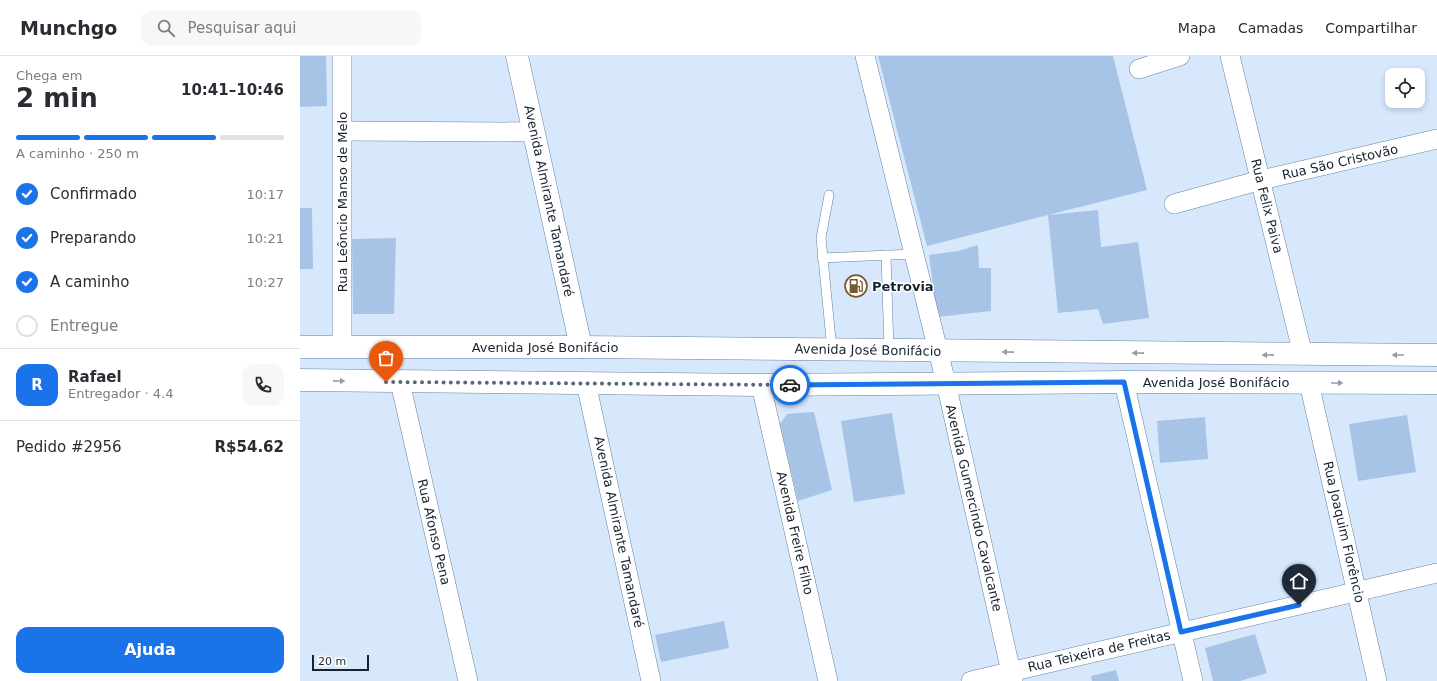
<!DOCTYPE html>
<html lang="pt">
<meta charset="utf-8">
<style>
body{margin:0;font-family:"DejaVu Sans",sans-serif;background:#f7f7f7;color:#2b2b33;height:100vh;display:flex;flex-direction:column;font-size:15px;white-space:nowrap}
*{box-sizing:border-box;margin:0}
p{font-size:13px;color:#7c7c81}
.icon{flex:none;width:22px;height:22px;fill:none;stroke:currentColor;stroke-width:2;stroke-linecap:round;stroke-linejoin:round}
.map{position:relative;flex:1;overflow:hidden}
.details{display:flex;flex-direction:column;background:#fff;width:300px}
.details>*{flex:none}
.controls{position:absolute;left:1085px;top:12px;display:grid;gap:8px}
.controls a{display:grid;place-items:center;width:40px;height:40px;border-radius:8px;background:#fff;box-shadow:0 2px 6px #0003;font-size:20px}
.scale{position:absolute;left:12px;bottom:10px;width:57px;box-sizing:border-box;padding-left:4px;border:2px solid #17222f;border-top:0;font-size:11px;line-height:14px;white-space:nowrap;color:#17222f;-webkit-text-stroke:3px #fff;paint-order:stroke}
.pin{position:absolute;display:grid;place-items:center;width:34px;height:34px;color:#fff;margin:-41px -17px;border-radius:50% 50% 50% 0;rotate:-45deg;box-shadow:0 0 4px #0007}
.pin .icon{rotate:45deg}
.courier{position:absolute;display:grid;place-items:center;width:40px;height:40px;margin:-20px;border:3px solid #1a73e8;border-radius:50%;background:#fff;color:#222;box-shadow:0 1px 5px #0007}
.headline em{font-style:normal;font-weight:600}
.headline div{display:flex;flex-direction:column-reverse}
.headline{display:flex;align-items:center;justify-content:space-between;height:68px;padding:0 16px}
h1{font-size:26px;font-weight:600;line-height:30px}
.bar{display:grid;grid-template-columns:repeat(4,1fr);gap:6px 4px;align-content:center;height:48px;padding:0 16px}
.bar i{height:5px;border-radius:3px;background:#e1e1e2}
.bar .selected{background:#1a73e8}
.bar p{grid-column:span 4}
.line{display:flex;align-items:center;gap:10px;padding:0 16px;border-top:1px solid #e1e1e2}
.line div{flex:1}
.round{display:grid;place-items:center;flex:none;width:42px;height:42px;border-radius:12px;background:#f7f7f7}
ol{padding:0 16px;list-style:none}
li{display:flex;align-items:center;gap:12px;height:44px}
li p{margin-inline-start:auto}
li .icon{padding:4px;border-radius:50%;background:#1a73e8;color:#fff;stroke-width:4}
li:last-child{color:#7c7c81}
li i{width:22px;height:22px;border:2px solid #e1e1e2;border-radius:50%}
.cta{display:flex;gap:8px;margin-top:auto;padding:8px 16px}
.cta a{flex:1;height:46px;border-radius:12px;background:#1a73e8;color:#fff;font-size:16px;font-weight:600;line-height:46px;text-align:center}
header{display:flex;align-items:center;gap:24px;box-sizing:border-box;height:56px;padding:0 20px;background:#fff;border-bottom:1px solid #e1e1e2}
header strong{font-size:19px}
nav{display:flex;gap:22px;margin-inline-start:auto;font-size:14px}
.search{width:280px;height:36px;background:#f7f7f7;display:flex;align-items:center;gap:10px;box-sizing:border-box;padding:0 14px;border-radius:12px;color:#7c7c81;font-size:15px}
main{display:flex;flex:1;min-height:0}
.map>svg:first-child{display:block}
</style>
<header>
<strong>Munchgo</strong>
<div class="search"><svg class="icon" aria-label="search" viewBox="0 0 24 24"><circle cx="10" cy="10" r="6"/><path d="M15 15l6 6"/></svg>Pesquisar aqui</div>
<nav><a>Mapa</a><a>Camadas</a><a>Compartilhar</a></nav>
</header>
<main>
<section class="details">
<div class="headline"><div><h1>2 min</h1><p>Chega em</p></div><em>10:41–10:46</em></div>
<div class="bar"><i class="selected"></i><i class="selected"></i><i class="selected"></i><i></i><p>A caminho · 250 m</p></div>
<ol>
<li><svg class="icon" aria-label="check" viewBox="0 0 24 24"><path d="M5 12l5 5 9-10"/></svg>Confirmado<p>10:17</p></li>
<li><svg class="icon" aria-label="check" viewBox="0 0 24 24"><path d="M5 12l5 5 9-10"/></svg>Preparando<p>10:21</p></li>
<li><svg class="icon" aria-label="check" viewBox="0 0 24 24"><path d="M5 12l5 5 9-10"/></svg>A caminho<p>10:27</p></li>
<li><i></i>Entregue</li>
</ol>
<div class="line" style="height:72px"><b class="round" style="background:#1a73e8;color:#fff">R</b><div><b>Rafael</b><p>Entregador · 4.4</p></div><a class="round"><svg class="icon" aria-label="phone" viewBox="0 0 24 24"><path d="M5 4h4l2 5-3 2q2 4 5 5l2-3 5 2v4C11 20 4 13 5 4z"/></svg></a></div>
<div class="line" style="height:52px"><div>Pedido #2956</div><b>R$54.62</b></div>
<div class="cta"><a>Ajuda</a></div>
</section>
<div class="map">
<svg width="1137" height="625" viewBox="0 0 1137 625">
<rect width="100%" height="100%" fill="#d7e8fd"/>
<!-- building -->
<g fill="#a7c4e6">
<polygon points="0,0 26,0 27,50 0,51"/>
<polygon points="578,0 813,0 847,134 748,159 798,154 801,191 838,186 849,262 803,268 798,253 758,257 748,159 627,190"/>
<polygon points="0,152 12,152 13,213 0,213"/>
<polygon points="96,182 94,258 53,258 52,183"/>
<polygon points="678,189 679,212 691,212 691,255 637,261 629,199 658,195"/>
<polygon points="514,356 532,434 498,445 480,368 487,358"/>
<polygon points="592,357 605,438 554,446 541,365"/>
<polygon points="1107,359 1116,416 1058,425 1049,368"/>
<polygon points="905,361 908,403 860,407 857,365"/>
<polygon points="424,565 429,592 361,606 355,579"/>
<polygon points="955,578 967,617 940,625 913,625 905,592"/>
<polygon points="816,614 819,625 792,625 791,620"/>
</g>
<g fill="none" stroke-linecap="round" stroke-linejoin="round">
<!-- lane casing -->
<g stroke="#6782a1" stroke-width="10">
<g id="lane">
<polyline points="529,139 521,182 532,294"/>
<polyline points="586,199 589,295"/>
<polyline points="522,202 613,198"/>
</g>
</g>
<!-- street casing -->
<g stroke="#6782a1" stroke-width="20">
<g id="street">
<polyline points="42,0 42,292"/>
<polyline points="565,0 646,327 713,625"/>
<polyline points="930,0 1003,299"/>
<polyline points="839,13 880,0"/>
<polyline points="43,75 233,76"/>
<polyline points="874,148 961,124 1137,83"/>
<polyline points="100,326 168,625"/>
<polyline points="824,326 893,625"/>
<polyline points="286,327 351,625"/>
<polyline points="1009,327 1077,625"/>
<polyline points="461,329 528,625"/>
<polyline points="671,625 1137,517"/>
</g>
</g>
<!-- secondary casing -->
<g stroke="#6782a1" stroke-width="23">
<g id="secondary">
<polyline points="217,0 281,291"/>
<polyline points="0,291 281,291 1137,299"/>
<polyline points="0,324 461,329 824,326 1137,327"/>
</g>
</g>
<!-- lane -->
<use href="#lane" stroke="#fff" stroke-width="9"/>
<!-- street -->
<use href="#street" stroke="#fff" stroke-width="19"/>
<!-- secondary -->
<use href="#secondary" stroke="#fff" stroke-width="22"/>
</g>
<!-- one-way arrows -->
<defs><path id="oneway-solid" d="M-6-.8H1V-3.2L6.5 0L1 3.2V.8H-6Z"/></defs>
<g fill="#979ca1">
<use href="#oneway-solid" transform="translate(708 296) rotate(-179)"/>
<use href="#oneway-solid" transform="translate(838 297) rotate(-179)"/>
<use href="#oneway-solid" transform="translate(968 299) rotate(-179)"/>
<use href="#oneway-solid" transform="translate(1098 299) rotate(-180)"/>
<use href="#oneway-solid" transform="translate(39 325) rotate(1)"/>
<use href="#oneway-solid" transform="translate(1037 327)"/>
</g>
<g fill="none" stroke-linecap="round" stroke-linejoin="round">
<!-- done -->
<polyline stroke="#5a6777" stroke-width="4" stroke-dasharray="0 7.2" points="86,326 490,329"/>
<!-- route -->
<polyline stroke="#1a73e8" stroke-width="5" points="490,329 824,326 881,576 999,549"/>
</g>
<!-- icons -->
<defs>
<g id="fuel-ring" transform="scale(1.15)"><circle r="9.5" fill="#fff" stroke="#78592e" stroke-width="1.5"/><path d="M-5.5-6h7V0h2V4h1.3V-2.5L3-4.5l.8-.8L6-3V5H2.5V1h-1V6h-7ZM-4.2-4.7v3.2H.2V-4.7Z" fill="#78592e"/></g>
</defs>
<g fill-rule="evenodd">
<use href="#fuel-ring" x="556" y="230"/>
</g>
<g text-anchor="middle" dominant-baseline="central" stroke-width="3" stroke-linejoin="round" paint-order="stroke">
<!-- street labels -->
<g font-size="13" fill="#17222f" stroke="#fff">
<text transform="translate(1040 106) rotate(-13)">Rua São Cristovão</text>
<text transform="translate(249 145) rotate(78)">Avenida Almirante Tamandaré</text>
<text transform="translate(42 146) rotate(-90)">Rua Leôncio Manso de Melo</text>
<text transform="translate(967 150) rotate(76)">Rua Felix Paiva</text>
<text x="245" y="291">Avenida José Bonifácio</text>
<text transform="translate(568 294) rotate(1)">Avenida José Bonifácio</text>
<text x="916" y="326">Avenida José Bonifácio</text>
<text transform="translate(674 452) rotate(77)">Avenida Gumercindo Cavalcante</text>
<text transform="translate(134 476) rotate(77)">Rua Afonso Pena</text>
<text transform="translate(319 476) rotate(78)">Avenida Almirante Tamandaré</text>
<text transform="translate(1044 476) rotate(77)">Rua Joaquim Florêncio</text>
<text transform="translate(495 477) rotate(77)">Avenida Freire Filho</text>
<text transform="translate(799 595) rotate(-13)">Rua Teixeira de Freitas</text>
</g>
<!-- poi labels -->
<g font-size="13" font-weight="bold" fill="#17222f" stroke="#fff" text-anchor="start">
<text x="572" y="230">Petrovia</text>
</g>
</g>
</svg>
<div class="controls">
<a><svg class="icon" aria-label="locate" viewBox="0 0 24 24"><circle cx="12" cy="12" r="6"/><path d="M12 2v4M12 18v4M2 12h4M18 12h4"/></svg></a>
</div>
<div class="scale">20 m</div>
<div class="pin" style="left:86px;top:326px;background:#ea580c"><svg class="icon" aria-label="bag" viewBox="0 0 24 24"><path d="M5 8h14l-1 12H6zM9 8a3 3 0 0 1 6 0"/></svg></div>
<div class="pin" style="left:999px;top:549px;background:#1f2937"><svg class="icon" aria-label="home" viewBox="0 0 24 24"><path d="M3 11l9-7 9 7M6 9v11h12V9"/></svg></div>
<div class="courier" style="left:490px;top:329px"><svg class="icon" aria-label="car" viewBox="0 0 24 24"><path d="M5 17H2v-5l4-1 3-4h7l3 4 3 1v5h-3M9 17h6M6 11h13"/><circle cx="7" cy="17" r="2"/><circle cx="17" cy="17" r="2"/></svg></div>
</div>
</main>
